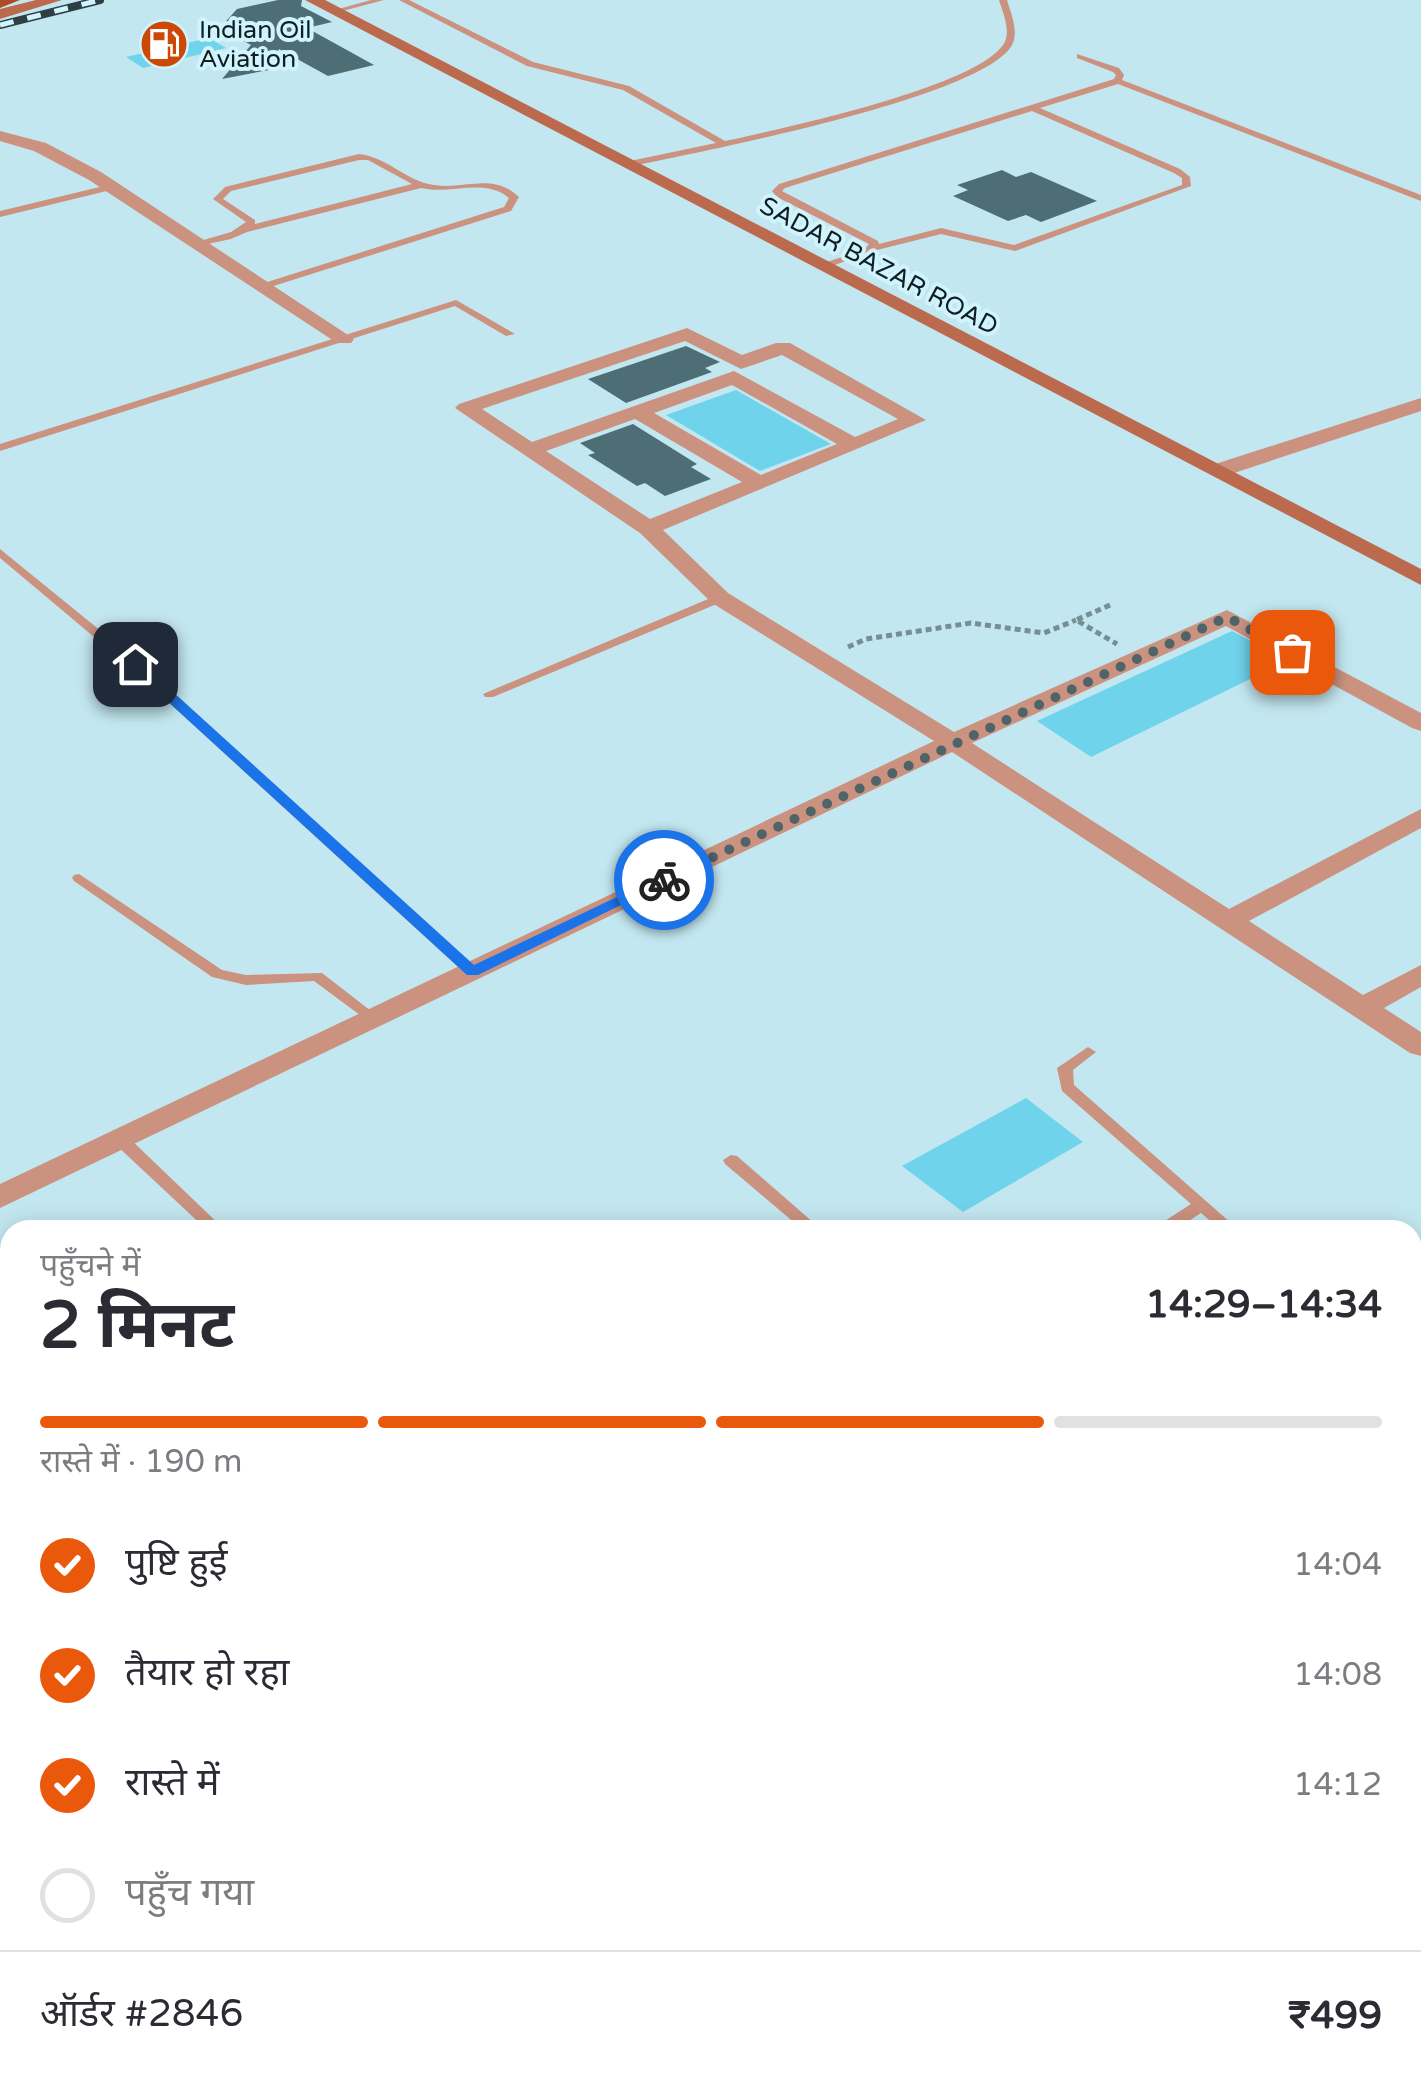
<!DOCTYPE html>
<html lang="hi">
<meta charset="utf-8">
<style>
body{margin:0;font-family:"Varela Round","Noto Sans Devanagari",sans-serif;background:#f2f2f3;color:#2b2b33;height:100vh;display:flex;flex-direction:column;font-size:38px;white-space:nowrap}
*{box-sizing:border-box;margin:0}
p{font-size:32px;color:#7c7c81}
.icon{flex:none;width:55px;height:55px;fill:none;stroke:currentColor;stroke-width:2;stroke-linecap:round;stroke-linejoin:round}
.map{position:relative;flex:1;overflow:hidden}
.side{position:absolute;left:0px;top:1220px;width:1422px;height:880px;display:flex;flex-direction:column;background:#fff;border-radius:30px 30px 0 0;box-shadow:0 5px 25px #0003}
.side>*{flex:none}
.pin{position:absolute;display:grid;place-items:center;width:85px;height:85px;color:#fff;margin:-42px;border-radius:20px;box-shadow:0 5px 15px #0006}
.courier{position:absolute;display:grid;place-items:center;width:100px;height:100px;margin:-50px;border:8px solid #1a73e8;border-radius:50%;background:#fff;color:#222;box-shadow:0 2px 12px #0007}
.summary em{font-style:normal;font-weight:700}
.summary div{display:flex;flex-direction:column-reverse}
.summary{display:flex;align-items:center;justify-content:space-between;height:170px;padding:0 40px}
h1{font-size:65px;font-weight:700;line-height:75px}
.bar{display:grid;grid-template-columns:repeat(4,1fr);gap:15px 10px;align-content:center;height:120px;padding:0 40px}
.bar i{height:12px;border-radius:8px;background:#e1e1e2}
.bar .active{background:#ea580c}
.bar p{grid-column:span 4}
.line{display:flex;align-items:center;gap:25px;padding:0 40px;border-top:2px solid #e1e1e2}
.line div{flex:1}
ol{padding:0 40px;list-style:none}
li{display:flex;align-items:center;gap:30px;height:110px}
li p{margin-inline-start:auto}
li .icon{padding:10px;border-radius:50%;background:#ea580c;color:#fff;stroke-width:4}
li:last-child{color:#7c7c81}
li i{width:55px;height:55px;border:5px solid #e1e1e2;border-radius:50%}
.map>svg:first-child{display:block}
</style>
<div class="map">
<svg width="1421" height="2100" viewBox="0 0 1421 2100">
<rect width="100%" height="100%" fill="#c3e7f0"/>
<!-- green -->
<g fill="#6fd3ec">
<polygon points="209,38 226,48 143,68 126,57"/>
<polygon points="736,390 831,444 760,471 666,415"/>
<polygon points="1232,631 1289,660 1091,757 1037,721"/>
<polygon points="1026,1098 1083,1142 963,1212 902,1166"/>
</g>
<!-- building -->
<g fill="#4e6e76">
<polygon points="278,0 302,0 301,6 332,22 307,28 374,65 328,76 279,49 269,70 222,79 251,45 220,28 237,9"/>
<polygon points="1002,170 1016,177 1031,172 1097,201 1041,222 1026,215 1008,221 953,196 968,190 957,185"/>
<polygon points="686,346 720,362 705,368 712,372 626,403 588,379"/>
<polygon points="633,424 697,464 691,467 711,479 665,496 645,483 637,486 588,455 595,453 580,443"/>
</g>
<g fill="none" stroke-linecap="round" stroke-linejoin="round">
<!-- path -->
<g stroke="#758f95" stroke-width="5" stroke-dasharray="6 4" stroke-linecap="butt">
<polyline points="1110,605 1076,620 1117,644"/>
<polyline points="848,647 866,639 971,623 1044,633 1076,620"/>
</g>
<!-- lane -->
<g fill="#cb927f" fill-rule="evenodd">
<polygon points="371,0 384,0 335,13 331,11"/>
<path d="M399,0H409L533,62L629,86L725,141C780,129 973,88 1003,45C1012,33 1003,13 999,0H1007C1011,13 1019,32 1012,45C983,98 694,153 628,167L624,164L625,162L716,143L623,90L527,66Z"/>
<path d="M1077,54L1119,68L1124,75L1122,80L1421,195V201L1118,84L1040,108L1180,169L1190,177L1191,186L1015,251L941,234L873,251L824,269L819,266L821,264L865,249L869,244L777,197L772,191L779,184L1114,79L1116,75L1113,72L1077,58ZM1032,111L1174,173L1182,178V185L1014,245L941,228L879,244L878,241L782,191L785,188Z"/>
<path d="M359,154C387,157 406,181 434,185C464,190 493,172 519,197L511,211L264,289L261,288V284L504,207L509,198C485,177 450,195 421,188L247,232L231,239L198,246L193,243L231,232L246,222L213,199L225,187ZM359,160H368L412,184L255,224V220L223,199L231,191Z"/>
<polygon points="112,184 115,185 115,189 0,217 0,211"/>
<polygon points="456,300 515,334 506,336 455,306 0,451 0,444"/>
<polygon points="0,549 139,662 477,969 479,972 477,975 467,975 131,668 0,558"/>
<polygon points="720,594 726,598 724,601 493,697 485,697 483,694"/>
<polygon points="79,874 222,970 246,975 322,973 380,1018 373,1023 368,1021 314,981 246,985 212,977 74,881 72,878 74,875"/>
<polygon points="1088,1047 1096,1052 1073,1070 1074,1085 1239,1230 1221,1230 1201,1213 1175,1230 1155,1230 1157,1226 1191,1204 1062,1091 1057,1068"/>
<polygon points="121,1135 127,1136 225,1230 207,1230 115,1144 113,1140 115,1136"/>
<polygon points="731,1155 737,1156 822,1230 803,1230 725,1164 723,1160"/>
<polygon points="1412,1375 1421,1379 1421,1395 1412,1391"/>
<polygon points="1412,1796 1421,1800 1421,1822 1412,1818"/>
<polygon points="454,2090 484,2090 478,2100 448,2100"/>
</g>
<!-- street -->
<g fill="#cb927f" fill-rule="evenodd">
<polygon points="0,131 46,143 101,172 354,339 351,343 337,343 89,180 34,151 0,141"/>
<path d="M687,328L742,355L776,343H790L926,420L663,530L728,593L954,732L1227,610L1421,713V731L1412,728L1226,626L972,743L1229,909L1421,809V828L1249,921L1363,995L1421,965V987L1384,1008L1421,1032V1056L1410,1053L952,752L0,1208V1184L934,741L712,603L640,533L455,408L459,404ZM685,341L741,369L782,355L898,419L855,437L734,371L532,442L482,409ZM732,385L837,444L761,475L654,413ZM635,419L742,482L650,519L546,451Z"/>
<polygon points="1421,398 1421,411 1225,476 1217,478 1206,471 1209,466"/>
</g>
<!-- secondary -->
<g fill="#bc6a4e" fill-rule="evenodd">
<polygon points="36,0 62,0 0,19 0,9"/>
<polygon points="305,0 325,0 1421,569 1421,585"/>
<polygon points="1421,2045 1421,2093 1415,2100 1365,2100 1369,2090 1412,2090 1412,2048"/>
</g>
<!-- primary -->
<polygon fill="#b04b25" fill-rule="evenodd" points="0,0 20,0 0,8"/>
<!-- rail casing -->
<g stroke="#2e3f43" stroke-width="8">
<polyline id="rail" points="0,25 100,0"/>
</g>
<!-- rail -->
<use href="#rail" stroke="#d0f4fe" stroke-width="5" stroke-dasharray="14" stroke-linecap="butt"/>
</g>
<!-- route -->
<polygon fill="#1a73e8" points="130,662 140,662 474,965 659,877 672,880 478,975 467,975 130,667"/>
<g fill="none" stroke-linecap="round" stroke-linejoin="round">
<!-- done -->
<polyline stroke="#4f6469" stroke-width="10" stroke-dasharray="0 18" points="664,880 1227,617 1292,652"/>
</g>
<!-- icons -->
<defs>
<g id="fuel-disc" transform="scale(2.5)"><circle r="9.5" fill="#ce4805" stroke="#d0f4fe"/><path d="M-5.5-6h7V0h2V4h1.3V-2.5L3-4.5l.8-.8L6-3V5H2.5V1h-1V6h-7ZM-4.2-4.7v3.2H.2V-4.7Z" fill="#fff"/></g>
</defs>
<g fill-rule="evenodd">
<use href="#fuel-disc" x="164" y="44"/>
</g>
<g text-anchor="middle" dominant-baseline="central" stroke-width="8" stroke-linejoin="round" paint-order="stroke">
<!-- far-poi labels -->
<g font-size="25" fill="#111e21" stroke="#d0f4fe" text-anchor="start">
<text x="199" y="30">Indian Oil<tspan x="199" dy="29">Aviation</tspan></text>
</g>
<!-- far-street labels -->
<g font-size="25" fill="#111e21" stroke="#d0f4fe">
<text transform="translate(879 266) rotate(28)">SADAR BAZAR ROAD</text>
</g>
</g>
</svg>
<div class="pin" style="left:1292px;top:652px;background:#ea580c"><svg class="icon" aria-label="bag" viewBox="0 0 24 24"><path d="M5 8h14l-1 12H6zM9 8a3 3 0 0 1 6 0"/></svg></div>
<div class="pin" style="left:135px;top:664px;background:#1f2937"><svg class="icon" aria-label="home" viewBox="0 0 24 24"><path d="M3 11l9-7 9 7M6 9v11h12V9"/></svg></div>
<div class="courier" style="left:664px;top:880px"><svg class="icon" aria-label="bike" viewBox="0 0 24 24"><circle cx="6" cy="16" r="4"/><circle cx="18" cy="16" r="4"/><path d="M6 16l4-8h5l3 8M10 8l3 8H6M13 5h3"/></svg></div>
<section class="side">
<div class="summary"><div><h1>2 मिनट</h1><p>पहुँचने में</p></div><em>14:29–14:34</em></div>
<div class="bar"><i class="active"></i><i class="active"></i><i class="active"></i><i></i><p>रास्ते में · 190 m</p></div>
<ol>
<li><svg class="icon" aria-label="check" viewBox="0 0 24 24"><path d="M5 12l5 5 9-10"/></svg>पुष्टि हुई<p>14:04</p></li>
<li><svg class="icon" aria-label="check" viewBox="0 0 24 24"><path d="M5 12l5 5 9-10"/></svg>तैयार हो रहा<p>14:08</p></li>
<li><svg class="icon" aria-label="check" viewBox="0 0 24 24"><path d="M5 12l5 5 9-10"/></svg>रास्ते में<p>14:12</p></li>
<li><i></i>पहुँच गया</li>
</ol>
<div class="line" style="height:130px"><div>ऑर्डर #2846</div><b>₹499</b></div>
</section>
</div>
